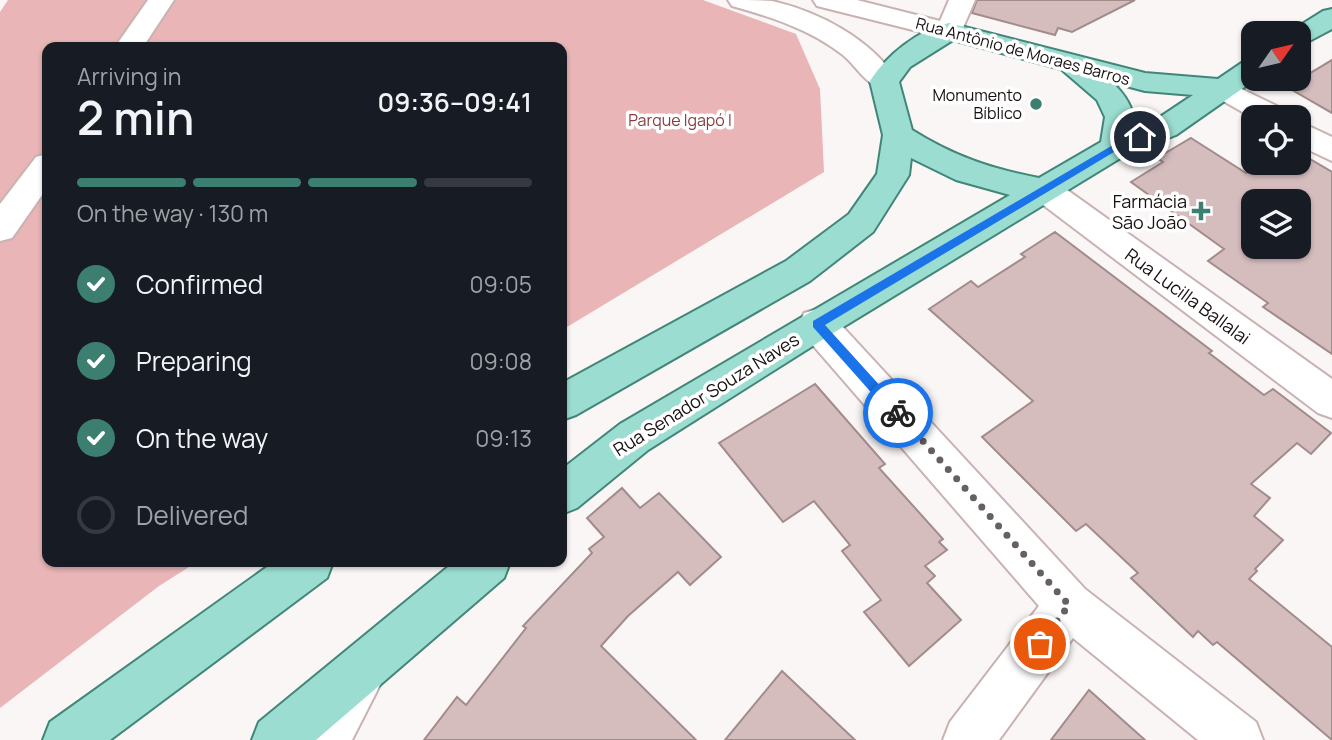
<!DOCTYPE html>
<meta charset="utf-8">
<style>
body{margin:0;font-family:Manrope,sans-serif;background:#242831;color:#f1f3f6;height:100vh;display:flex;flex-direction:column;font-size:26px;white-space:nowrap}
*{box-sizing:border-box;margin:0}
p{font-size:23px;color:#9ea1a6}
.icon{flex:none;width:38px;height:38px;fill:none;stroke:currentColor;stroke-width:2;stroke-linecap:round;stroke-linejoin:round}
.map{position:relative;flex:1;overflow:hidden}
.side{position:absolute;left:42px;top:42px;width:525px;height:525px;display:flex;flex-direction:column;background:#171b24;border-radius:14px;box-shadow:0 2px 5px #0004}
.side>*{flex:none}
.needle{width:46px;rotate:56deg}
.controls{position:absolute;left:1241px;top:21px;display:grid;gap:14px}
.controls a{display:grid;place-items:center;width:70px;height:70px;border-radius:14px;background:#171b24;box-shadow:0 2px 5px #0004;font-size:35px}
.pin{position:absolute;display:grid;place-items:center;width:60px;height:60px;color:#fff;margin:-30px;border:4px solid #fff;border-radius:50%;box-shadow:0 2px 7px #0007}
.courier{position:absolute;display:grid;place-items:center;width:70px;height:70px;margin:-35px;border:5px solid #1a73e8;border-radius:50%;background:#fff;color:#222;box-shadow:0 2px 9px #0007}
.headline em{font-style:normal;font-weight:600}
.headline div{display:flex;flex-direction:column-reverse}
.headline{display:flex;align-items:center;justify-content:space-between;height:119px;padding:0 35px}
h1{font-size:46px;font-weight:600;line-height:52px}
.bar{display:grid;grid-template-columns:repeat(4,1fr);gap:10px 7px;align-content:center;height:84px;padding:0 35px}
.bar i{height:9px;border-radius:5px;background:#363941}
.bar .active{background:#3c7f71}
.bar p{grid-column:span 4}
ol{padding:0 35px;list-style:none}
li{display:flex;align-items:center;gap:21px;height:77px}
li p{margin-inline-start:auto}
li .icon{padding:7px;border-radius:50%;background:#3c7f71;color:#fff;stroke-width:4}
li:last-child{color:#9ea1a6}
li i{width:38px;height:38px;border:4px solid #363941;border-radius:50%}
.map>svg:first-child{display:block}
</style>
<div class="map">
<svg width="1332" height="740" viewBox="0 0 1332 740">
<rect width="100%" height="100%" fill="#fbf6f6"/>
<!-- green -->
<polygon fill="#e9b5b6" points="8,0 703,0 796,34 820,89 824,172 562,330 562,47 47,47 47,562 197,562 159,586 0,708 0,12"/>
<!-- building -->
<g fill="#d5bdbe" stroke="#a28b8b" stroke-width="2" fill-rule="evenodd">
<polygon points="977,0 1135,0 1072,32 1058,28 1055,35 972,13"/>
<polygon points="1332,60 1332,113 1287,87"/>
<path d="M1191,138L1246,173L1261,163H1298V152L1332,172V354L1263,307L1268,303L1208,261L1224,249L1131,182L1163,162L1157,158ZM1253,201H1298V247H1253Z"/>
<polygon points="1055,232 1212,351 1209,353 1264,395 1273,389 1331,433 1311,454 1297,443 1251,484 1270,498 1254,516 1283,540 1255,569 1257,571 1249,579 1332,647 1332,740 1217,642 1213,645 1198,631 1193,637 1131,578 1138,573 1086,524 1076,531 982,437 1033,401 929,309 971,281 978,287 1025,257 1021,254"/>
<polygon points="815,384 885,464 879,468 943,539 939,542 947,550 925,566 935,576 927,583 961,620 909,666 864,612 881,600 842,551 850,545 814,501 783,522 719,443"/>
<polygon points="622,488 640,508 659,493 721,557 690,585 678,572 628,616 601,646 696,740 424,740 457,697 466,705 526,628 523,626 592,553 589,549 604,537 587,518"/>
<polygon points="782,671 855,740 725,740"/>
<polygon points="1089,690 1145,740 1051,740"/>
</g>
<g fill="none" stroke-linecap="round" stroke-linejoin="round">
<!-- minor casing -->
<g stroke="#c9b2b2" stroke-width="4">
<g id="minor">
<polygon points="148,0 174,0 143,47 115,47"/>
<path d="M728,0C742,0 758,0 772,1C820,12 871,39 898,81L894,87C870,94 860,69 843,55C810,29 771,17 732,6Z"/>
<polygon points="813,0 857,0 940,21 949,0 975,0 959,37 949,39 817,6"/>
<polygon points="1221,79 1285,110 1289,117 1253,118 1211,94 1206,88 1211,82"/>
<polygon points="1298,121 1332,137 1332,161 1298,145"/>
<polygon points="47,154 47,188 12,238 0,241 0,204 36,157"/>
<polygon points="1045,179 1056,182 1332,379 1332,418 1318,413 1034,198 1029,190 1034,182"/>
<polygon points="817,309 830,313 1085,589 1256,722 1263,740 1198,740 1073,638 999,740 943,740 950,722 1039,606 804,335 799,324 804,313"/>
<polygon points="358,657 375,664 382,681 352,740 299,740 341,664"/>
</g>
</g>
<!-- major casing -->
<g stroke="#418678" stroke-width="4">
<g id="major">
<polygon points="1332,9 1332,29 1298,47 1298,33 1288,33 1323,11"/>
<path d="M949,23L1145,73L1218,79L1243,62L1253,59V79H1256L1176,135L1127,154L830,335L648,450L577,508L562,514V469L620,424L1010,195L956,180L911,158L909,175L873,232L810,281L576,415L562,420V383L786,261L849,214L877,174L883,135L870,81C887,55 918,30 949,23ZM953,40L1061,69L1097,100L1105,117L1101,142L1039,178C992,169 953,156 912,130L899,82L910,67ZM1111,82L1145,91L1193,95L1154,121L1134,129C1136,111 1125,93 1111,82Z"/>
<polygon points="274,562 333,562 327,578 110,740 43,740 50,722"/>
<polygon points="454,562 510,562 504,578 316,740 252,740 259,722"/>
</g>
</g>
<!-- minor -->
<use href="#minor" fill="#fff" fill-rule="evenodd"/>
<!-- major -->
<use href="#major" fill="#9bddd0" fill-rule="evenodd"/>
</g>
<!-- route -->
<polygon fill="#1a73e8" points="1140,134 1143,140 1119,149 825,325 902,410 902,417 893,417 813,327 813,321 1113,145"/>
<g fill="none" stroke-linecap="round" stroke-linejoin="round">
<!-- done -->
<polyline stroke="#676060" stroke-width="7" stroke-dasharray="0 12.6" points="898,413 1069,605 1040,644"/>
</g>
<!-- markers -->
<g fill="#3c7f71" stroke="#fff" stroke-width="2.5">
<circle cx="1036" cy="104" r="7"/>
<path d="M1197.5 200.5h7v7h7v7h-7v7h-7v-7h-7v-7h7z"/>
</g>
<g text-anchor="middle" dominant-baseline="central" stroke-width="7" stroke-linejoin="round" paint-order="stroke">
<!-- far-street labels -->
<g font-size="16" fill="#170f10" stroke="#fff">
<text transform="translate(1023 51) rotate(15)">Rua Antônio de Moraes Barros</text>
</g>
<!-- far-poi labels -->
<g font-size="16" fill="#170f10" stroke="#fff" text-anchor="end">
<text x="1022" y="95">Monumento<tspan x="1022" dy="18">Bíblico</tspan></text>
</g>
<!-- far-park labels -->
<g font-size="16" fill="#863c41" stroke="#fff">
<text x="680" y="120">Parque Igapó I</text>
</g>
<!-- poi labels -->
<g font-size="18" fill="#170f10" stroke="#fff" text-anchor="end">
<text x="1187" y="201">Farmácia<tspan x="1187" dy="21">São João</tspan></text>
</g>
<!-- street labels -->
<g font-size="18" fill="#170f10" stroke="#fff">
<text transform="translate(1188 296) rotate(36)">Rua Lucilla Ballalai</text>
<text transform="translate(706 394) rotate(-32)">Rua Senador Souza Naves</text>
</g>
</g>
</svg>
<div class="controls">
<a><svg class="needle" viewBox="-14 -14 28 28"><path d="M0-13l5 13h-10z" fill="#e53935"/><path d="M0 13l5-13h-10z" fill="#9ea1a6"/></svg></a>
<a><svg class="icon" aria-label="locate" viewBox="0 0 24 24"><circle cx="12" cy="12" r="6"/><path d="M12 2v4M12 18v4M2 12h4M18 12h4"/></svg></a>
<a><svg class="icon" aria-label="layers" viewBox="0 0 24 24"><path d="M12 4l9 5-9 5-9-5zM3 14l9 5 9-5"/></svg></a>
</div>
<div class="pin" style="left:1040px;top:644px;background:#ea580c"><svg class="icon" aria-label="bag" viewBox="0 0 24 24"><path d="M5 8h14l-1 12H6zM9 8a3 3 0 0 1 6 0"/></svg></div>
<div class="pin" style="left:1140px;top:137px;background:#1f2937"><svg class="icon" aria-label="home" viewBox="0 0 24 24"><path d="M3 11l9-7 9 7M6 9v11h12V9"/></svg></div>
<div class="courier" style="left:898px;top:413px"><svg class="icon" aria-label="bike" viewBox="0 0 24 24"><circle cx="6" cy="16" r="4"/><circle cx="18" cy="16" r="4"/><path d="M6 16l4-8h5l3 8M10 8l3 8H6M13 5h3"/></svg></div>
<section class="side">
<div class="headline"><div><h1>2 min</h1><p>Arriving in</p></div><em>09:36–09:41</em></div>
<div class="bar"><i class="active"></i><i class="active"></i><i class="active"></i><i></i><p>On the way · 130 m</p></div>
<ol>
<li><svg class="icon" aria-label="check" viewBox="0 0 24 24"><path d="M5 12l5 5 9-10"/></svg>Confirmed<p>09:05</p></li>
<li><svg class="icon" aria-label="check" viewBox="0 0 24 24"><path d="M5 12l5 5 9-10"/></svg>Preparing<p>09:08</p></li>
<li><svg class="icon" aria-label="check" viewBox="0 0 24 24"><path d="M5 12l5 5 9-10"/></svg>On the way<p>09:13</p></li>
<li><i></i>Delivered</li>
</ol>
</section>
</div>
